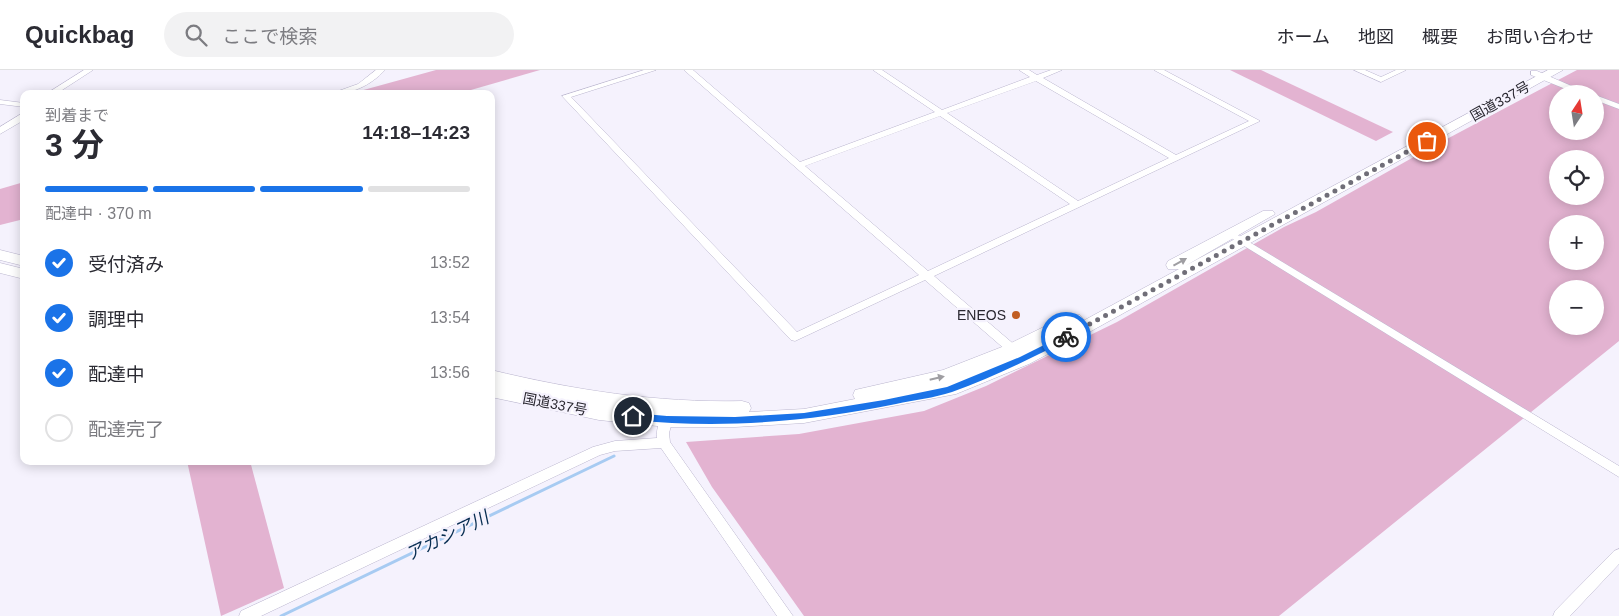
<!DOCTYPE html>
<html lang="ja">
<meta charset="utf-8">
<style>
body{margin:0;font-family:Arial,"Noto Sans JP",sans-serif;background:#f2f2f3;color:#2b2b33;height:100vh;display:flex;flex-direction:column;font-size:19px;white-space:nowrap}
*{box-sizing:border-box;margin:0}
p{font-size:16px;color:#7c7c81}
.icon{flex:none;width:28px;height:28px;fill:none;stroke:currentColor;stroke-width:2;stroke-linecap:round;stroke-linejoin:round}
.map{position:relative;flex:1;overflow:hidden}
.sheet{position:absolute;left:20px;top:20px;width:475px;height:375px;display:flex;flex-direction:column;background:#fff;border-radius:10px;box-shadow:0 2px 12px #0003}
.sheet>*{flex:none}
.needle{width:32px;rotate:12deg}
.buttons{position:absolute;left:1549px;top:15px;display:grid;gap:10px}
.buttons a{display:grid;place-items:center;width:55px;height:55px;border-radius:50%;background:#fff;box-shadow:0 2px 12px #0003;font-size:25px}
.pin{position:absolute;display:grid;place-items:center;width:42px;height:42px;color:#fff;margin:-21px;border:2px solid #fff;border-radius:50%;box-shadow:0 1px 5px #0007}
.courier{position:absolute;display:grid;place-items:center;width:50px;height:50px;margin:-25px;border:4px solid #1a73e8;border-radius:50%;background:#fff;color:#222;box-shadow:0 1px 6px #0007}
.summary em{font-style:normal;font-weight:700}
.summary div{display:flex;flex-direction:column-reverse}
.summary{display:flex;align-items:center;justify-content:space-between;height:85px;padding:0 25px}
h1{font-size:32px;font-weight:700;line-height:38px}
.bar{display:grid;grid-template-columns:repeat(4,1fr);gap:8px 5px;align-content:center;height:60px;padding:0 25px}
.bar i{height:6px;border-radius:4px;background:#e1e1e2}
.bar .current{background:#1a73e8}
.bar p{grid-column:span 4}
ol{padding:0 25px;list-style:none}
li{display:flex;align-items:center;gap:15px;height:55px}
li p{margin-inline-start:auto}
li .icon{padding:5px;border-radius:50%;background:#1a73e8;color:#fff;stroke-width:4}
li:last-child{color:#7c7c81}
li i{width:28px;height:28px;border:2px solid #e1e1e2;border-radius:50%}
header{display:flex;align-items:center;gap:30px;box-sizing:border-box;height:70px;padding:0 25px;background:#fff;border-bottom:1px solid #e1e1e2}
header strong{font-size:24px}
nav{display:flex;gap:28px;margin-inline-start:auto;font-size:18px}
.search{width:350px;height:45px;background:#f2f2f3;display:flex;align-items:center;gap:12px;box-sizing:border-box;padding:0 18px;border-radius:28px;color:#7c7c81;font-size:19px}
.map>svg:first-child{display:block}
</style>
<header>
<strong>Quickbag</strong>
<div class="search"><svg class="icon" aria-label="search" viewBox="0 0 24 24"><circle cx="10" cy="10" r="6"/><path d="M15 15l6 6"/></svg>ここで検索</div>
<nav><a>ホーム</a><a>地図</a><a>概要</a><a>お問い合わせ</a></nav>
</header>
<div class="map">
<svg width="1619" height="546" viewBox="0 0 1619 546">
<rect width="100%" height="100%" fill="#f5f2fd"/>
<!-- forest -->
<g fill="#e3b3d1" fill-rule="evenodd">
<polygon points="436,0 540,0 457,24 349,24"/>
<polygon points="1230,0 1261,0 1393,62 1376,71"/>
<path d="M1577,0H1619V271L1279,546H804L712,417L686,372L799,364L924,341L986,316L1117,252L1284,157L1316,142L1428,79ZM1558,24H1595V61H1558ZM1558,89H1595V126H1558ZM1558,154H1595V191H1558ZM1558,219H1595V256H1558Z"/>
<polygon points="24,112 24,149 0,155 0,119"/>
<polygon points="187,391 250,391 284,518 221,546"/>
</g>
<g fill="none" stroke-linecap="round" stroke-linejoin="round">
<!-- stream -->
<polyline stroke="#a7cbf2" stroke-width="3" points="281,546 614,386"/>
<!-- minor casing -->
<g stroke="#bab5ce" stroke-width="1">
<g id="minor">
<polygon points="84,0 93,0 56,24 46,24"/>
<path d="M376,0H385C370,16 352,24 330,24L358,14Z"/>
<path d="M644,0H656L571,27L797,262L919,205L684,0H693L800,92L935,42L873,0H882L942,40L1030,7L1019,0H1029L1037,5L1051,0H1062L1043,8L1176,85L1249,51L1154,0H1164L1260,51L934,206L1023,282L1025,285L1023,288H1015L925,210L795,271L791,270L562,26ZM1036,11L1169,88L1078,131L947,43ZM940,46L1070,134L928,201L805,96Z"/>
<polygon points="1354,0 1365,0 1381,7 1396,0 1406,0 1381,12"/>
<polygon points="1531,1 1537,1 1590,24 1578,24 1531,5"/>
<polygon points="1595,25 1619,34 1619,39 1595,30"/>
<polygon points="0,30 24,33 24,37 0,34"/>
<polygon points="21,44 24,44 24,50 0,64 0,57"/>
<polygon points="1231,161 1619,396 1619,407 1228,166 1226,164"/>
<path d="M669,337L673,339L675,342L669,363L670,372L793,546H777L661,378L615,381L600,385L261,546H239L241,541L593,377L615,371L657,368C656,359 660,347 665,339Z"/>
<polygon points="1619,479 1619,494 1570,546 1553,546 1555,541 1614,481"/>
</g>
</g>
<!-- highway casing -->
<g stroke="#bab5ce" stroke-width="1">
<g id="highway">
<path d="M1548,0H1563L1093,260L1029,294L956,324L804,353L735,357H667L599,350L491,327V300C574,320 657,333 742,331L749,333L751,338L749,342L804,339L855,329L853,325L855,320L943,300L1007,275L1068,245H1080L1083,249L1081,252L1179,199H1168L1166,195L1168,191L1263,141H1273L1275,144L1185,196Z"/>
<polygon points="0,180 24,186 24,196 0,190"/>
<polygon points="0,193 24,199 24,209 0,203"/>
</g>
</g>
<!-- minor -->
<use href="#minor" fill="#fff" fill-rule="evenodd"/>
<!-- highway -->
<use href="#highway" fill="#fff" fill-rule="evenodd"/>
</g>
<!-- one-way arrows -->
<defs><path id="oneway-solid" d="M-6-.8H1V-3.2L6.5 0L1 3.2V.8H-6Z" transform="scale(1.25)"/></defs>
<g fill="#9f9ea2">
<use href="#oneway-solid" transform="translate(1180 192) rotate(-29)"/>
<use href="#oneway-solid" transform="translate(937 308) rotate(-13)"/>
</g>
<!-- route -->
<path fill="#1a73e8" d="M1066,264L1069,265V269C1031,288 992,308 952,322C934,328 914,330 896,334C809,352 721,359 633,350L628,346L633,343L667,346L735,347L804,343L884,330L947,317L1020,287Z"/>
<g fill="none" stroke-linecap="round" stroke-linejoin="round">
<!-- done -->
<polyline stroke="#706e78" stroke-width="5" stroke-dasharray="0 9" points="1066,267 1427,71"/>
</g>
<!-- markers -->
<circle fill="#c15e24" stroke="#f5f2fd" stroke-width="2" cx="1016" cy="245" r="5"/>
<g text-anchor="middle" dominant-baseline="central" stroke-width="4.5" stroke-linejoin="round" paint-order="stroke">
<!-- street labels -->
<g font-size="14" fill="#292730" stroke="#f5f2fd">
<text transform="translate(1500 31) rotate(-29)">国道337号</text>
<text transform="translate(555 334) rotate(11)">国道337号</text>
</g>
<!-- poi labels -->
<g font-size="14" fill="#292730" stroke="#f5f2fd" text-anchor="end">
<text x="1006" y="245">ENEOS</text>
</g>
<!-- near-water labels -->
<g font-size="18" font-style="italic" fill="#072d51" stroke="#f5f2fd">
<text transform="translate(447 466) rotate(-26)">アカシア川</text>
</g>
</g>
</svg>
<div class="buttons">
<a><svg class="needle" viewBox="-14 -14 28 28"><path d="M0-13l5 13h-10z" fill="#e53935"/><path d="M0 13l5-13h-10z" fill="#7c7c81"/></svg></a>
<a><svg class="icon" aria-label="locate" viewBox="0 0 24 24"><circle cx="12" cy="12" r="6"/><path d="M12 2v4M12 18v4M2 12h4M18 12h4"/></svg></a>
<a>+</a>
<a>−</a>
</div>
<div class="pin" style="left:1427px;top:71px;background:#ea580c"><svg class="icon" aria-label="bag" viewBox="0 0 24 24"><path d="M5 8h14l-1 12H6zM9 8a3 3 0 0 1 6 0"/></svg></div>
<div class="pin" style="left:633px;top:346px;background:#1f2937"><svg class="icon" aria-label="home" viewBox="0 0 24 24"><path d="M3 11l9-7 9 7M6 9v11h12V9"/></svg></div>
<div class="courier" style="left:1066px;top:267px"><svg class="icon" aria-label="bike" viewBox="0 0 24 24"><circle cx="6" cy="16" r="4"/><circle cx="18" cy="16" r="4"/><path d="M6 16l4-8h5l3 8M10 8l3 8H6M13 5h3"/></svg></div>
<section class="sheet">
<div class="summary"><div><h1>3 分</h1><p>到着まで</p></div><em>14:18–14:23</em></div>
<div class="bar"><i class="current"></i><i class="current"></i><i class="current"></i><i></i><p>配達中 · 370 m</p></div>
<ol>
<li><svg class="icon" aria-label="check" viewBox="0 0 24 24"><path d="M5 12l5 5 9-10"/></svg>受付済み<p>13:52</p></li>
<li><svg class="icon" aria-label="check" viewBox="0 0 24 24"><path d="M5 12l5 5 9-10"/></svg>調理中<p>13:54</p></li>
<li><svg class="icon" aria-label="check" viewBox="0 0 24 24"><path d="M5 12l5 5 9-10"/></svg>配達中<p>13:56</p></li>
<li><i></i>配達完了</li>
</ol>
</section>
</div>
